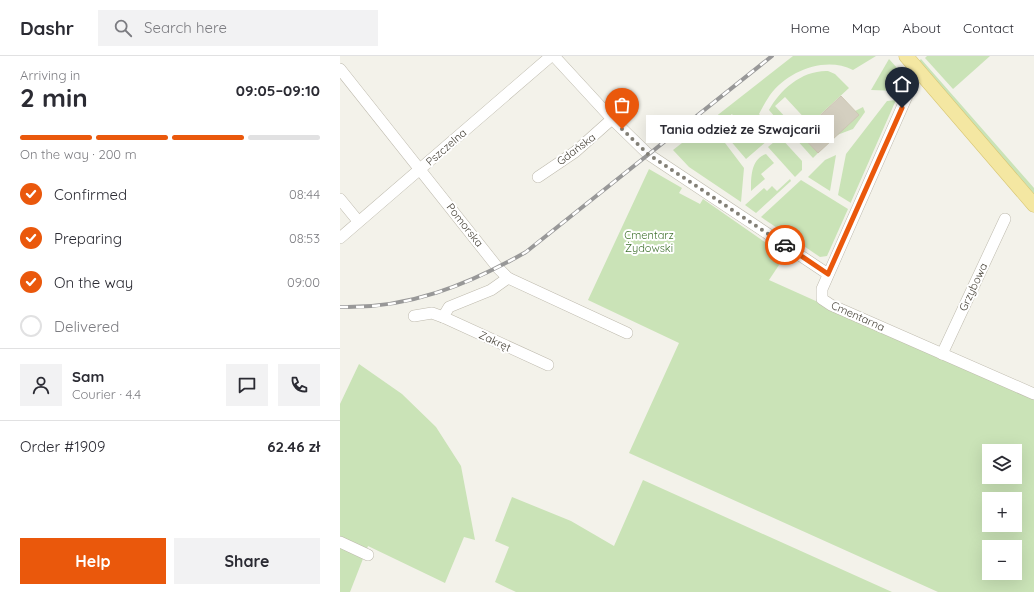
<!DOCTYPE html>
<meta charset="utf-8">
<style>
body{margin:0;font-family:Quicksand,sans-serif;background:#f2f2f3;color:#2b2b33;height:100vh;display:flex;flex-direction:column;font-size:15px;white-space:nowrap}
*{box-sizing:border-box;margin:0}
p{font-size:13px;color:#7c7c81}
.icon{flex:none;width:22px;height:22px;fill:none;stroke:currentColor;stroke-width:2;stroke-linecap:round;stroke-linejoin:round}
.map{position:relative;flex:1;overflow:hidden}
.details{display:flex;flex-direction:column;background:#fff;width:340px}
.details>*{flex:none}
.tools{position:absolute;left:642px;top:388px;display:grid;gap:8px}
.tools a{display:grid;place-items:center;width:40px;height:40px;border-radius:0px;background:#fff;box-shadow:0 4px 16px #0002;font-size:20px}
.pin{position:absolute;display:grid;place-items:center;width:34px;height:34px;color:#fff;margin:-41px -17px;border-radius:50% 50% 50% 0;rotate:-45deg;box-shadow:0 0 4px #0007}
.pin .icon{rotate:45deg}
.courier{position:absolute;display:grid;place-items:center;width:40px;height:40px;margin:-20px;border:3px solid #ea580c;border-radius:50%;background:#fff;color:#222;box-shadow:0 1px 5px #0007}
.bubble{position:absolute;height:28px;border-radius:0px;background:#fff;box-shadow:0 4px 16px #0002;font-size:13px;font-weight:700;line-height:28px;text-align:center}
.overview em{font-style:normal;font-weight:700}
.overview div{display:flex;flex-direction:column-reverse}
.overview{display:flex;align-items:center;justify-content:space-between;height:68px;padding:0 20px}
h1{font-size:26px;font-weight:700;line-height:30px}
.bar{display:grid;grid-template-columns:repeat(4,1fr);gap:6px 4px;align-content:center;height:48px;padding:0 20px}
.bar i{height:5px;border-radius:3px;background:#e1e1e2}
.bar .selected{background:#ea580c}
.bar p{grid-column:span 4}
.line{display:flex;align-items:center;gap:10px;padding:0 20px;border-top:1px solid #e1e1e2}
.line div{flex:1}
.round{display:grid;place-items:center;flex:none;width:42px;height:42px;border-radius:0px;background:#f2f2f3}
ol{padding:0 20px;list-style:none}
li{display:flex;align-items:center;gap:12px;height:44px}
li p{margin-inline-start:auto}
li .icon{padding:4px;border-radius:50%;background:#ea580c;color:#fff;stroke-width:4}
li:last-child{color:#7c7c81}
li i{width:22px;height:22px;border:2px solid #e1e1e2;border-radius:50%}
.action{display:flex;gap:8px;margin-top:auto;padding:8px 20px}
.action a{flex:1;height:46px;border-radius:0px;background:#ea580c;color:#fff;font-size:16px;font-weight:700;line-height:46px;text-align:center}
.action a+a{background:#f2f2f3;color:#2b2b33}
header{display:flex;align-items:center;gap:24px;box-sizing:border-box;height:56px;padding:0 20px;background:#fff;border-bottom:1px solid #e1e1e2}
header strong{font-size:19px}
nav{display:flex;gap:22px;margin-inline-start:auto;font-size:14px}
.search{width:280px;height:36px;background:#f2f2f3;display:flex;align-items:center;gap:10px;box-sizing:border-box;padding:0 14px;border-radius:0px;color:#7c7c81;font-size:15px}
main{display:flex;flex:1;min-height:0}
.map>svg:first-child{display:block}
</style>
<header>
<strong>Dashr</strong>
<div class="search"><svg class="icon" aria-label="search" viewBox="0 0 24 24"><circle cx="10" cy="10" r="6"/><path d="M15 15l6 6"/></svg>Search here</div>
<nav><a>Home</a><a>Map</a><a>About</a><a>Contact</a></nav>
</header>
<main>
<section class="details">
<div class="overview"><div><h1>2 min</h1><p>Arriving in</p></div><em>09:05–09:10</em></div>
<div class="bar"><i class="selected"></i><i class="selected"></i><i class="selected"></i><i></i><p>On the way · 200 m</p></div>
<ol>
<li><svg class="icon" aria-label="check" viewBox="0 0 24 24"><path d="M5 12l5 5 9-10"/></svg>Confirmed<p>08:44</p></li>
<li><svg class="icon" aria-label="check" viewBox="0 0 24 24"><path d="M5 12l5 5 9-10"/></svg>Preparing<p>08:53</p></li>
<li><svg class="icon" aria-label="check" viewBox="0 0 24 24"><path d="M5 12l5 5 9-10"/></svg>On the way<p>09:00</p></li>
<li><i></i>Delivered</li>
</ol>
<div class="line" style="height:72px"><a class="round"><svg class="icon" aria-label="person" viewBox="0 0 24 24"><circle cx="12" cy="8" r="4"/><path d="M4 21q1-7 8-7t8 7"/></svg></a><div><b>Sam</b><p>Courier · 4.4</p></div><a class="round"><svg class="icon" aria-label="chat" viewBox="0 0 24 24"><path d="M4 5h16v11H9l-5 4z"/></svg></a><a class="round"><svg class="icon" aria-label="phone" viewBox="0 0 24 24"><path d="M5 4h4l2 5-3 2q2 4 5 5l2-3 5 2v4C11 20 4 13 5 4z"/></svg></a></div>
<div class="line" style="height:52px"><div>Order #1909</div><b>62.46 zł</b></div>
<div class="action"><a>Help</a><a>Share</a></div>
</section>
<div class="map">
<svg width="694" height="536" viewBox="0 0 694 536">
<rect width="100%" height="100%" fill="#f3f2ea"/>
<!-- green -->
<g fill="#cae3b7" fill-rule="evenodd">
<path d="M453,0H536L513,14C485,0 448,15 430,39C426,45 422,52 419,58L436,77L406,103L383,76L397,65L392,58L370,75L375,82L379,79L404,112L401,146L349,111L333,94Z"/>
<polygon points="587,0 650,0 613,33 585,2"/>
<polygon points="549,3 566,22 560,35 531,34"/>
<polygon points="581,3 694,132 694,139 579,5"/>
<path d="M488,15L495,18L509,32L470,68L445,41L435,50L447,63L441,68L429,54C440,34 462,14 488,15Z"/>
<polygon points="556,44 511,146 511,147 498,139 506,98 547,45"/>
<polygon points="523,51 525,56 513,73 497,79 515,55"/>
<polygon points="460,78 478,97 473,102 455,82"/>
<polygon points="440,81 462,105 462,114 455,121 428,91"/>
<path d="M426,98L434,107L421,118L425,123L411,135C411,121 411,103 426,98Z"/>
<polygon points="496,99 490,135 468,121 485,104"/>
<path d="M309,113L342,132L339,137L360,148L363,143L445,200L429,224L694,343V536H598L289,397L339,287L248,244ZM649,395H675V421H649ZM649,443H675V469H649ZM649,491H675V517H649Z"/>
<polygon points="450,123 451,125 416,157 405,149 424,132 427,135 432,130 437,135"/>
<polygon points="461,124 508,153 487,200 480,201 421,161"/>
<polygon points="19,308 62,338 96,371 121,410 135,484 124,481 105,527 28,490 10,536 0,536 0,348"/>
<polygon points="303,424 552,536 176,536 155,526 169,491 155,485 172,441 231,465 274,490"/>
</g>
<!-- building -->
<polygon fill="#d4cfc0" stroke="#cec7b4" points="501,40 519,59 478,97 460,78"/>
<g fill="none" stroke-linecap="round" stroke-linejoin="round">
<!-- minor casing -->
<g stroke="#bebaad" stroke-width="12">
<g id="minor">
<polyline points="214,0 272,63 308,98 488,218"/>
<polyline points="0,13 158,212 168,222 287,277"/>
<polyline points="578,15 482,233 482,243 491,249 694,338"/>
<polyline points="198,121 235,96 272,63"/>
<polyline points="0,143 18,165"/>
<polyline points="0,182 211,0"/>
<polyline points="168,222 151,234 109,251 103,261 208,309"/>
<polyline points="74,260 92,257 103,261"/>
<polyline points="602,298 665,163"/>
<polyline points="0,486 28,499"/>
</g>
</g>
<!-- major casing -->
<g stroke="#d8c673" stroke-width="15">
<polyline id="major" points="566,0 694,149"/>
</g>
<!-- minor -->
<use href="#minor" stroke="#fff" stroke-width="11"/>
<!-- major -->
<use href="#major" stroke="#f4e7a2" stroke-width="14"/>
<!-- rail casing -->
<g stroke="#989898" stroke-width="4">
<path id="rail" d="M0,251C68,253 128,229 186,196L432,0"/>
</g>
<!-- rail -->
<use href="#rail" stroke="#fff" stroke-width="2.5" stroke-dasharray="8" stroke-linecap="butt"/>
</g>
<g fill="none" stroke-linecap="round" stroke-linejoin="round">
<!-- done -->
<polyline stroke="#838077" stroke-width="4" stroke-dasharray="0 7.2" points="282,73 308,98 445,189"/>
<!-- route -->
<polyline stroke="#ea580c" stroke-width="5" points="445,189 488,218 562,52"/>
</g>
<g text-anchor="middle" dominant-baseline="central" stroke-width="4" stroke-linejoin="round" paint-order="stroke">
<!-- street labels -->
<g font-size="11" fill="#474339" stroke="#fff">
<text transform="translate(106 91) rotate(-41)">Pszczelna</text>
<text transform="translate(236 93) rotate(-37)">Gdańska</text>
<text transform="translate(125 169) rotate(52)">Pomorska</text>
<text transform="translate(633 231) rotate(-65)">Grzybowa</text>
<text transform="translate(518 260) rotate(24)">Cmentarna</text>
<text transform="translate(155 285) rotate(25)">Zakręt</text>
</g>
<!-- park labels -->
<g font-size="11" fill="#427331" stroke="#fff">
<text x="309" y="179">Cmentarz<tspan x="309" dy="13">Żydowski</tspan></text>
</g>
</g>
</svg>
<div class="tools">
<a><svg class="icon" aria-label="layers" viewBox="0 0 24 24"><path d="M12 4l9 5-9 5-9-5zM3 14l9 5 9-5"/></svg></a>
<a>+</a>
<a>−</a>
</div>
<div class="pin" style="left:282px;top:73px;background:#ea580c"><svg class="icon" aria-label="bag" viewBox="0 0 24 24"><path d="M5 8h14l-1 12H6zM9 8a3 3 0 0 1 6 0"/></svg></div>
<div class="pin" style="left:562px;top:52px;background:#1f2937"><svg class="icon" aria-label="home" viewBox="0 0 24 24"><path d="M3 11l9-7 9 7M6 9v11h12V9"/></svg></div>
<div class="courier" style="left:445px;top:189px"><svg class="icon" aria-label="car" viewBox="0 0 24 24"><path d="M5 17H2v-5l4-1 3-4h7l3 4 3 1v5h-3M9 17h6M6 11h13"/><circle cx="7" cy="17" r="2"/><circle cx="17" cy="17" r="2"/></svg></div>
<div class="bubble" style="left:306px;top:59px;width:188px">Tania odzież ze Szwajcarii</div>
</div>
</main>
